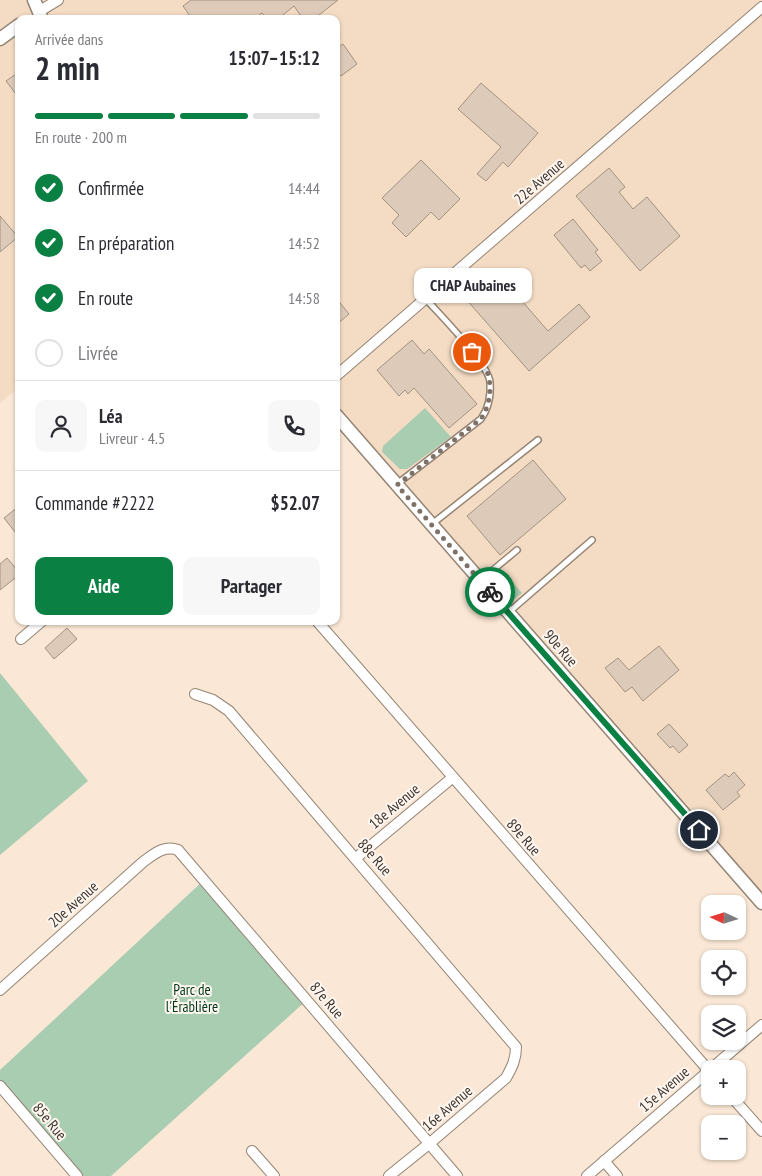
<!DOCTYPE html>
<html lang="fr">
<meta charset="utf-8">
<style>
body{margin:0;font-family:"PT Sans Narrow",sans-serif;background:#f7f7f7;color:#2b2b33;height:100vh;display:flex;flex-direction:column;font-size:19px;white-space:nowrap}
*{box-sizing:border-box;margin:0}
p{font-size:16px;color:#7c7c81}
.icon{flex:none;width:28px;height:28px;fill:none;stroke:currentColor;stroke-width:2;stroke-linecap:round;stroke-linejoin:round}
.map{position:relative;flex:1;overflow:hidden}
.drawer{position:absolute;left:15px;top:15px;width:325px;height:610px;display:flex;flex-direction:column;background:#fff;border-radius:10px;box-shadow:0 1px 4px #0004}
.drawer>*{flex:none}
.needle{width:32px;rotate:274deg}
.controls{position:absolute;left:701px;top:895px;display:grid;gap:10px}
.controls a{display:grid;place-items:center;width:45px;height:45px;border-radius:10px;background:#fff;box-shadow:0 1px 4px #0004;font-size:25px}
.pin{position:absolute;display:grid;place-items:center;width:42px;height:42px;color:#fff;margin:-21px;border:2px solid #fff;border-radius:50%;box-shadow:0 1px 5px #0007}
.courier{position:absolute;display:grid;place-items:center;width:50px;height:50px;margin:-25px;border:4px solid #0b8043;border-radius:50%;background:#fff;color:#222;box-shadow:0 1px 6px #0007}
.bubble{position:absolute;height:35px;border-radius:10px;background:#fff;box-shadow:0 1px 4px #0004;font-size:16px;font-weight:800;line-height:35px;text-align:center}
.head em{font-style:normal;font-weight:800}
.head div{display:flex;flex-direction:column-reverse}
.head{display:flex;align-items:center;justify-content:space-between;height:85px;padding:0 20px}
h1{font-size:32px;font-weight:800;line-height:38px}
.bar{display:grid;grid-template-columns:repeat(4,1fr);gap:8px 5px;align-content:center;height:60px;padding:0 20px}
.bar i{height:6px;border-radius:4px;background:#e1e1e2}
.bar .active{background:#0b8043}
.bar p{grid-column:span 4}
.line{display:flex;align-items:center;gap:12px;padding:0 20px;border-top:1px solid #e1e1e2}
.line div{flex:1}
.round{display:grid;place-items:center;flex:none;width:52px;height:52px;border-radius:10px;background:#f7f7f7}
ol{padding:0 20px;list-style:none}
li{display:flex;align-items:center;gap:15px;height:55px}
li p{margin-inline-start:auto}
li .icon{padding:5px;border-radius:50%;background:#0b8043;color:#fff;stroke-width:4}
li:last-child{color:#7c7c81}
li i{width:28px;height:28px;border:2px solid #e1e1e2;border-radius:50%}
.button{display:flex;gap:10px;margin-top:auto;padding:10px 20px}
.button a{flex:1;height:58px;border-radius:10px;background:#0b8043;color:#fff;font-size:20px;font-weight:800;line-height:58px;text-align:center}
.button a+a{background:#f7f7f7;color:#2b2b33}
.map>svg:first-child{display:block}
</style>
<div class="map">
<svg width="762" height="1176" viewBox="0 0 762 1176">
<rect width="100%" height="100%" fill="#fae7d5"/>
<!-- built -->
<polygon fill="#f4dcc4" points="0,0 762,0 762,903 336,415 336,19 19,19 19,387 0,403"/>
<!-- green -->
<g fill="#a8cdb1">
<polygon points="425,408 451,437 407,469 400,469 382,452 383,446"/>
<polygon points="501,574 505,574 522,593 512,601 496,582 497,577"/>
<polygon points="0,673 88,781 0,855"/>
<polygon points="204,880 307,1000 111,1176 77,1176 0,1086 0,1070"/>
</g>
<!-- building -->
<g fill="#ddcab8" stroke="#a39281">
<polygon points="191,0 338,0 314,19 303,19 294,6 278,19 267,19 262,13 254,19 192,19 183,6"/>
<polygon points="343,44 357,64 341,76 336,70 336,49"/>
<polygon points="19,72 19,98 6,81"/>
<polygon points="481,83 538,133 508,167 503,162 486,181 477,174 501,147 458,109"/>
<polygon points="421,160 460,199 439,220 431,212 406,237 392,223 399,215 382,198"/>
<polygon points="609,168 625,187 619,192 633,209 647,197 680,236 640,271 576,196"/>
<polygon points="0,216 18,237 0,252"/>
<polygon points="573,219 598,250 595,252 602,261 590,271 585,265 581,268 554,235"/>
<polygon points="496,271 548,331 579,304 590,317 529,371 465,298"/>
<polygon points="336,298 349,314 336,325"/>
<polygon points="412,340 424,354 429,349 477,404 449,428 414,388 408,394 405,390 399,396 377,370"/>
<polygon points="533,460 566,499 500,555 467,516"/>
<polygon points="19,506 19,537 4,518"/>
<polygon points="7,558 19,572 19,575 0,590 0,564"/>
<polygon points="67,628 77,639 54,659 45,648"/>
<polygon points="659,646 679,670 643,701 632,687 625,692 605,668 618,658 629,670"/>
<polygon points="669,724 688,745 679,753 673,746 670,748 657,734"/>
<polygon points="734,772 745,785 737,792 740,796 723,810 706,790 725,774 729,777"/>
</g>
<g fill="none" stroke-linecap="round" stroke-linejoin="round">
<!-- service casing -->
<g stroke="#958474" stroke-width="8">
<g id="service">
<path d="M397,484L481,419C488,409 491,395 490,382C488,363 440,315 426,299"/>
<polyline points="432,524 538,440"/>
<polyline points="481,580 517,550"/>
<polyline points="509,612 592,540"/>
</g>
</g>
<!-- minor casing -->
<g stroke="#958474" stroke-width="12">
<g id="minor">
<polyline points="38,12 58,0"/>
<polyline points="336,376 762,7"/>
<polyline points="317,621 710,1072"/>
<polyline points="21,639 42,621"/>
<path d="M195,694L213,700L229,711L516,1047C516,1060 512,1067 506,1078L430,1143L389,1176"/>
<polyline points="356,858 452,778"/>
<path d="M0,990L143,862C154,854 164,845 178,850L457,1176"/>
<polyline points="0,1086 77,1176"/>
<polyline points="731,1096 762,1131"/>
<polyline points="252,1151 274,1176"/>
<polyline points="604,1161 617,1176"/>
<polyline points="587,1176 762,1025"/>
</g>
</g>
<!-- tertiary casing -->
<g stroke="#958474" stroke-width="15">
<g id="tertiary">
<polyline points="34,0 42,19"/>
<polyline points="0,39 19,25"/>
<polyline points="336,415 762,903"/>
</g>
</g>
<!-- service -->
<use href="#service" stroke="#fff" stroke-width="5"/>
<!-- minor -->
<use href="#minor" stroke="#fff" stroke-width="10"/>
<!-- tertiary -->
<use href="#tertiary" stroke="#fff" stroke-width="12"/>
</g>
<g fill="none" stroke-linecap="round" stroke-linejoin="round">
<!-- done -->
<path stroke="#7e7268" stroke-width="5" stroke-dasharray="0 9" d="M472,352C476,356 480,360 483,364C494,380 491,404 481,419L397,485L490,592"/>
<!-- route -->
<polyline stroke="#0b8043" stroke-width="6" points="490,592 699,830"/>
</g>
<g text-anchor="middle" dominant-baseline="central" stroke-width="4" stroke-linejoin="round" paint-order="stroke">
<!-- street labels -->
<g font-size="15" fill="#3b332d" stroke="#fef6ef">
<text transform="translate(539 181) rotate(-41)">22e Avenue</text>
<text transform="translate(561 648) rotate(49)">90e Rue</text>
<text transform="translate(394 806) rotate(-40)">18e Avenue</text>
<text transform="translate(524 837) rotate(49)">89e Rue</text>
<text transform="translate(375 857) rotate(49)">88e Rue</text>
<text transform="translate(73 904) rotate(-42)">20e Avenue</text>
<text transform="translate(327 1000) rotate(49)">87e Rue</text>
<text transform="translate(664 1089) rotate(-41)">15e Avenue</text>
<text transform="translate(447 1108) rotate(-41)">16e Avenue</text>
<text transform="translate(50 1121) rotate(50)">85e Rue</text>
</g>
<!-- park labels -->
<g font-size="15" fill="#003819" stroke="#fef6ef">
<text x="192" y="989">Parc de<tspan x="192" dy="17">l'Érablière</tspan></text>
</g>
</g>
</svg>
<div class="controls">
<a><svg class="needle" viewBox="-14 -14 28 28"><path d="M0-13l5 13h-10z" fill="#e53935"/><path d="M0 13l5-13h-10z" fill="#7c7c81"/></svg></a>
<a><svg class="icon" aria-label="locate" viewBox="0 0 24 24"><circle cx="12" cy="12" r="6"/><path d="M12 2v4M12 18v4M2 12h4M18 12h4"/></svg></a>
<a><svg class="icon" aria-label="layers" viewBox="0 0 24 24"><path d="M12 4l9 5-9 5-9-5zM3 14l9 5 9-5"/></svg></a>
<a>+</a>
<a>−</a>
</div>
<div class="pin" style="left:472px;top:352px;background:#ea580c"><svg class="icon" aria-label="bag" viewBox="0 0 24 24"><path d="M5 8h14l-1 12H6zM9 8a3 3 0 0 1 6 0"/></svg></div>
<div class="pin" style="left:699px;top:830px;background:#1f2937"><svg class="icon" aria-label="home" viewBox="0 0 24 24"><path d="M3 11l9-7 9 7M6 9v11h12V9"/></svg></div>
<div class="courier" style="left:490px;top:592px"><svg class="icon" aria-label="bike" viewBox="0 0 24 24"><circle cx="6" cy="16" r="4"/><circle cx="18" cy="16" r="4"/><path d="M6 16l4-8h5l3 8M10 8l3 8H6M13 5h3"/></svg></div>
<div class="bubble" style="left:414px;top:268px;width:118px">CHAP Aubaines</div>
<section class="drawer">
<div class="head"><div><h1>2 min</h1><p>Arrivée dans</p></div><em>15:07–15:12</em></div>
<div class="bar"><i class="active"></i><i class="active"></i><i class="active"></i><i></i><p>En route · 200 m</p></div>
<ol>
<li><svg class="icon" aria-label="check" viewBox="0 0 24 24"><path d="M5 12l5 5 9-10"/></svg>Confirmée<p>14:44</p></li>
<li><svg class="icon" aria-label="check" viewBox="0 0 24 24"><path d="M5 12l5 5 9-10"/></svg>En préparation<p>14:52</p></li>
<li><svg class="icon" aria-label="check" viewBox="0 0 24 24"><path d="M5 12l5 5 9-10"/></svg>En route<p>14:58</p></li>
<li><i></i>Livrée</li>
</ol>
<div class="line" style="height:90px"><a class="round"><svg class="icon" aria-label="person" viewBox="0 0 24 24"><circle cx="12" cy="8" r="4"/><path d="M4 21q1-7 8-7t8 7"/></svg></a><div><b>Léa</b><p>Livreur · 4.5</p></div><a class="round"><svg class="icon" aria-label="phone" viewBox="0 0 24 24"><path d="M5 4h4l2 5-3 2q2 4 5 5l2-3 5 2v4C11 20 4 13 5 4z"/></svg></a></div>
<div class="line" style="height:65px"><div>Commande #2222</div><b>$52.07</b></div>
<div class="button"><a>Aide</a><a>Partager</a></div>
</section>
</div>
